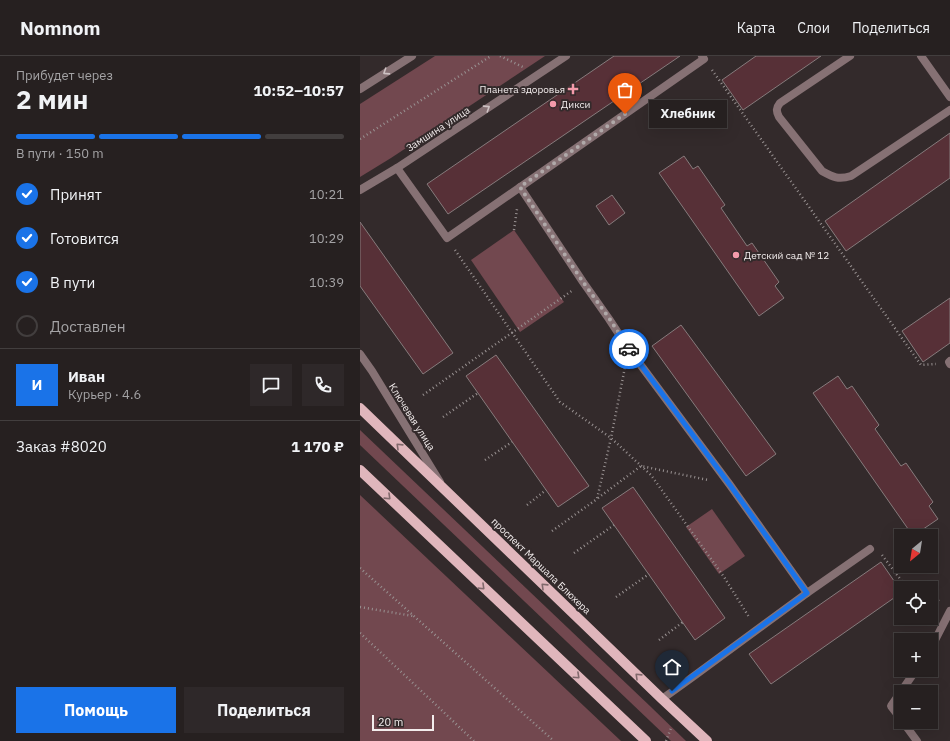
<!DOCTYPE html>
<html lang="ru">
<meta charset="utf-8">
<style>
body{margin:0;font-family:"IBM Plex Sans",sans-serif;background:#2e2829;color:#f1f3f6;height:100vh;display:flex;flex-direction:column;font-size:15px;white-space:nowrap}
*{box-sizing:border-box;margin:0}
p{font-size:13px;color:#a4a3a5}
.icon{flex:none;width:22px;height:22px;fill:none;stroke:currentColor;stroke-width:2;stroke-linecap:round;stroke-linejoin:round}
.map{position:relative;flex:1;overflow:hidden}
.sheet{display:flex;flex-direction:column;background:#262020;width:360px}
.sheet>*{flex:none}
.needle{width:26px;rotate:210deg}
.controls{position:absolute;left:534px;top:473px;display:grid;gap:8px}
.controls a{display:grid;place-items:center;width:44px;height:44px;border-radius:0px;background:#262020;box-shadow:0 4px 16px #0002,0 0 0 1px #423e3e;font-size:20px}
.scale{position:absolute;left:12px;bottom:10px;width:62px;box-sizing:border-box;padding-left:4px;border:2px solid #f3eded;border-top:0;font-size:11px;line-height:14px;white-space:nowrap;color:#f3eded;-webkit-text-stroke:3px #332a2b;paint-order:stroke}
.pin{position:absolute;display:grid;place-items:center;width:34px;height:34px;color:#fff;margin:-41px -17px;border-radius:50% 50% 50% 0;rotate:-45deg;box-shadow:0 0 4px #0007}
.pin .icon{rotate:45deg}
.courier{position:absolute;display:grid;place-items:center;width:40px;height:40px;margin:-20px;border:3px solid #1a73e8;border-radius:50%;background:#fff;color:#222;box-shadow:0 1px 5px #0007}
.bubble{position:absolute;height:28px;border-radius:0px;background:#262020;box-shadow:0 4px 16px #0002,0 0 0 1px #423e3e;font-size:13px;font-weight:700;line-height:28px;text-align:center}
.headline em{font-style:normal;font-weight:700}
.headline div{display:flex;flex-direction:column-reverse}
.headline{display:flex;align-items:center;justify-content:space-between;height:68px;padding:0 16px}
h1{font-size:26px;font-weight:700;line-height:30px}
.bar{display:grid;grid-template-columns:repeat(4,1fr);gap:6px 4px;align-content:center;height:48px;padding:0 16px}
.bar i{height:5px;border-radius:3px;background:#423e3e}
.bar .active{background:#1a73e8}
.bar p{grid-column:span 4}
.line{display:flex;align-items:center;gap:10px;padding:0 16px;border-top:1px solid #423e3e}
.line div{flex:1}
.round{display:grid;place-items:center;flex:none;width:42px;height:42px;border-radius:0px;background:#2e2829}
ol{padding:0 16px;list-style:none}
li{display:flex;align-items:center;gap:12px;height:44px}
li p{margin-inline-start:auto}
li .icon{padding:4px;border-radius:50%;background:#1a73e8;color:#fff;stroke-width:4}
li:last-child{color:#a4a3a5}
li i{width:22px;height:22px;border:2px solid #423e3e;border-radius:50%}
.button{display:flex;gap:8px;margin-top:auto;padding:8px 16px}
.button a{flex:1;height:46px;border-radius:0px;background:#1a73e8;color:#fff;font-size:16px;font-weight:700;line-height:46px;text-align:center}
.button a+a{background:#2e2829;color:#f1f3f6}
header{display:flex;align-items:center;gap:24px;box-sizing:border-box;height:56px;padding:0 20px;background:#262020;border-bottom:1px solid #423e3e}
header strong{font-size:19px}
nav{display:flex;gap:22px;margin-inline-start:auto;font-size:14px}
main{display:flex;flex:1;min-height:0}
.map>svg:first-child{display:block}
</style>
<header>
<strong>Nomnom</strong>
<nav><a>Карта</a><a>Слои</a><a>Поделиться</a></nav>
</header>
<main>
<section class="sheet">
<div class="headline"><div><h1>2 мин</h1><p>Прибудет через</p></div><em>10:52–10:57</em></div>
<div class="bar"><i class="active"></i><i class="active"></i><i class="active"></i><i></i><p>В пути · 150 m</p></div>
<ol>
<li><svg class="icon" aria-label="check" viewBox="0 0 24 24"><path d="M5 12l5 5 9-10"/></svg>Принят<p>10:21</p></li>
<li><svg class="icon" aria-label="check" viewBox="0 0 24 24"><path d="M5 12l5 5 9-10"/></svg>Готовится<p>10:29</p></li>
<li><svg class="icon" aria-label="check" viewBox="0 0 24 24"><path d="M5 12l5 5 9-10"/></svg>В пути<p>10:39</p></li>
<li><i></i>Доставлен</li>
</ol>
<div class="line" style="height:72px"><b class="round" style="background:#1a73e8;color:#fff">И</b><div><b>Иван</b><p>Курьер · 4.6</p></div><a class="round"><svg class="icon" aria-label="chat" viewBox="0 0 24 24"><path d="M4 5h16v11H9l-5 4z"/></svg></a><a class="round"><svg class="icon" aria-label="phone" viewBox="0 0 24 24"><path d="M5 4h4l2 5-3 2q2 4 5 5l2-3 5 2v4C11 20 4 13 5 4z"/></svg></a></div>
<div class="line" style="height:52px"><div>Заказ #8020</div><b>1 170 ₽</b></div>
<div class="button"><a>Помощь</a><a>Поделиться</a></div>
</section>
<div class="map">
<svg width="590" height="685" viewBox="0 0 590 685">
<rect width="100%" height="100%" fill="#332a2b"/>
<!-- green -->
<g fill="#72484f">
<polygon points="75,0 185,0 31,102 0,121 0,48"/>
<polygon points="154,174 204,246 160,276 111,204"/>
<polygon points="0,374 291,651 326,685 311,685 0,389"/>
<polygon points="0,439 261,685 0,685"/>
<polygon points="352,453 385,500 359,518 326,471"/>
</g>
<!-- building -->
<g fill="#573037" stroke="#867b7c">
<polygon points="254,0 320,0 88,158 67,128"/>
<polygon points="396,0 461,0 383,54 362,24"/>
<polygon points="590,77 590,122 486,195 465,165"/>
<polygon points="324,100 333,113 338,110 365,149 361,152 387,190 392,187 419,226 415,230 424,242 399,260 299,117"/>
<polygon points="252,139 265,157 249,169 236,150"/>
<polygon points="0,166 93,297 63,318 0,230"/>
<polygon points="590,242 590,287 563,306 542,275"/>
<polygon points="321,269 416,398 386,420 292,290"/>
<polygon points="136,299 229,430 198,451 106,320"/>
<polygon points="478,320 487,333 492,330 519,369 515,373 541,410 546,407 573,446 569,450 578,463 553,480 453,337"/>
<polygon points="273,431 365,562 335,584 242,452"/>
<polygon points="521,506 541,535 541,537 411,628 389,598"/>
</g>
<g fill="none" stroke-linecap="round" stroke-linejoin="round">
<!-- path -->
<g stroke="#999292" stroke-width="2.5" stroke-dasharray="1 3" stroke-linecap="butt">
<polyline points="140,0 163,11"/>
<polyline points="352,14 561,309 576,308"/>
<polyline points="0,83 131,0"/>
<polyline points="154,174 157,153"/>
<polyline points="95,194 200,346 251,382 291,419 364,521 389,561"/>
<polyline points="63,339 213,234"/>
<polyline points="83,361 118,337"/>
<polyline points="125,404 152,386"/>
<polyline points="238,442 281,410 348,424"/>
<polyline points="167,449 186,434"/>
<polyline points="192,475 237,443 251,382 265,311"/>
<polyline points="214,497 254,469"/>
<polyline points="522,499 544,528 552,532"/>
<polyline points="0,512 194,685"/>
<polyline points="256,541 289,518"/>
<polyline points="571,541 581,546"/>
<polyline points="0,551 53,560"/>
<polyline points="0,577 114,685"/>
<polyline points="299,584 323,566"/>
<polyline points="306,685 311,672"/>
</g>
<!-- service -->
<g stroke="#867174" stroke-width="8">
<path d="M490,0L420,47C416,52 416,55 419,61L462,115C473,121 478,124 491,120L590,54"/>
<polyline points="561,0 590,41"/>
<polyline points="37,112 87,182 344,3 342,0"/>
<polyline points="160,131 223,226 249,263 268,292 370,429 447,537"/>
<polyline points="590,305 589,306 590,308"/>
<polyline points="302,643 334,620 447,537 510,493"/>
</g>
<!-- minor -->
<g stroke="#867174" stroke-width="8">
<polyline points="0,298 12,315 80,426"/>
<polyline points="571,592 590,555"/>
<polyline points="541,663 531,650 556,614"/>
<polyline points="543,666 557,685"/>
</g>
<!-- tertiary -->
<g stroke="#867174" stroke-width="8">
<polyline points="0,33 52,0"/>
<polyline points="0,134 37,112 206,0"/>
</g>
<!-- primary -->
<g stroke="#e0b6bc" stroke-width="10">
<polyline points="0,352 302,643 347,685"/>
<polyline points="0,414 286,685"/>
</g>
</g>
<!-- one-way arrows -->
<defs><path id="oneway-chevron" d="M-2-3.5L2.5 0L-2 3.5" fill="none" stroke-width="1.6" stroke-linecap="round" stroke-linejoin="round"/></defs>
<g stroke="#cdc2c3">
<use href="#oneway-chevron" transform="translate(26 16) rotate(147)"/>
<use href="#oneway-chevron" transform="translate(127 52) rotate(-33)"/>
</g>
<g stroke="#81696c">
<use href="#oneway-chevron" transform="translate(39 390) rotate(-136)"/>
<use href="#oneway-chevron" transform="translate(28 441) rotate(44)"/>
<use href="#oneway-chevron" transform="translate(184 530) rotate(-136)"/>
<use href="#oneway-chevron" transform="translate(122 531) rotate(44)"/>
<use href="#oneway-chevron" transform="translate(217 620) rotate(43)"/>
<use href="#oneway-chevron" transform="translate(278 620) rotate(-136)"/>
</g>
<g fill="none" stroke-linecap="round" stroke-linejoin="round">
<!-- done -->
<polyline stroke="#b0a9a9" stroke-width="4" stroke-dasharray="0 7.2" points="265,58 160,131 223,226 249,262 269,293"/>
<!-- route -->
<polyline stroke="#1a73e8" stroke-width="5" points="269,293 370,429 447,537 312,635"/>
</g>
<!-- markers -->
<g fill="#f39aaa" stroke="#332a2b" stroke-width="1.5">
<path d="M211 27h4v4h4v4h-4v4h-4v-4h-4v-4h4z"/>
<circle cx="193" cy="48" r="4"/>
<circle cx="376" cy="199" r="4"/>
</g>
<g text-anchor="middle" dominant-baseline="central" stroke-width="4" stroke-linejoin="round" paint-order="stroke">
<!-- poi labels -->
<g font-size="10" fill="#f3eded" stroke="#332a2b" text-anchor="start">
<text x="205" y="33" text-anchor="end">Планета здоровья</text>
<text x="201" y="48">Дикси</text>
<text x="384" y="199">Детский сад № 12</text>
</g>
<!-- street labels -->
<g font-size="10" fill="#f3eded" stroke="#332a2b">
<text transform="translate(78 73) rotate(-33)">Замшина улица</text>
<text transform="translate(52 361) rotate(58)">Ключевая улица</text>
<text transform="translate(181 510) rotate(44)">проспект Маршала Блюхера</text>
</g>
</g>
</svg>
<div class="controls">
<a><svg class="needle" viewBox="-14 -14 28 28"><path d="M0-13l5 13h-10z" fill="#e53935"/><path d="M0 13l5-13h-10z" fill="#a4a3a5"/></svg></a>
<a><svg class="icon" aria-label="locate" viewBox="0 0 24 24"><circle cx="12" cy="12" r="6"/><path d="M12 2v4M12 18v4M2 12h4M18 12h4"/></svg></a>
<a>+</a>
<a>−</a>
</div>
<div class="scale">20 m</div>
<div class="pin" style="left:265px;top:58px;background:#ea580c"><svg class="icon" aria-label="bag" viewBox="0 0 24 24"><path d="M5 8h14l-1 12H6zM9 8a3 3 0 0 1 6 0"/></svg></div>
<div class="pin" style="left:312px;top:635px;background:#1f2937"><svg class="icon" aria-label="home" viewBox="0 0 24 24"><path d="M3 11l9-7 9 7M6 9v11h12V9"/></svg></div>
<div class="courier" style="left:269px;top:293px"><svg class="icon" aria-label="car" viewBox="0 0 24 24"><path d="M5 17H2v-5l4-1 3-4h7l3 4 3 1v5h-3M9 17h6M6 11h13"/><circle cx="7" cy="17" r="2"/><circle cx="17" cy="17" r="2"/></svg></div>
<div class="bubble" style="left:289px;top:44px;width:78px">Хлебник</div>
</div>
</main>
